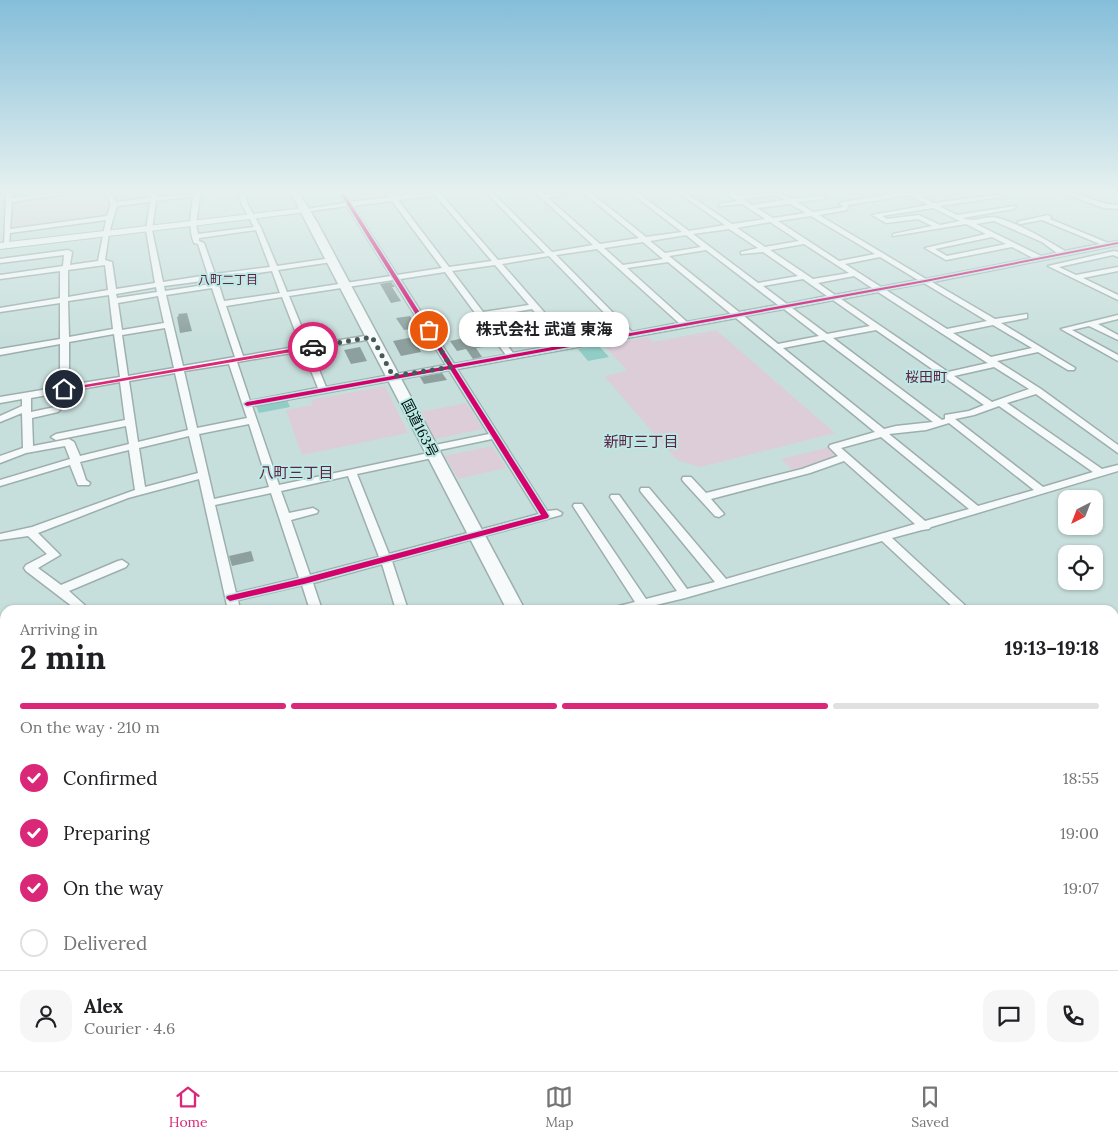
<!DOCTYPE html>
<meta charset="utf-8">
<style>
body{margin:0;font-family:Lora,"Noto Sans JP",serif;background:#f6f6f6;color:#202124;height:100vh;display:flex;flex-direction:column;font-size:19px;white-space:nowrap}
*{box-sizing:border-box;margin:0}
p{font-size:16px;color:#757577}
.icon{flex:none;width:28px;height:28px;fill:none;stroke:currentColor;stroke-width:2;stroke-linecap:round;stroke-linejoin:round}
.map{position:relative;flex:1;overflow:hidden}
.details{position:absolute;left:0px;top:605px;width:1119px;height:466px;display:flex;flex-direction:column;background:#fff;border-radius:15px 15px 0 0;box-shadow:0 1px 4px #0004}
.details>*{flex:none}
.needle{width:32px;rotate:222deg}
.tools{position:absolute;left:1058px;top:490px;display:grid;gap:10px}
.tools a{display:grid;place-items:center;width:45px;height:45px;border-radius:10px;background:#fff;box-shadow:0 1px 4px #0004;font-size:25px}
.pin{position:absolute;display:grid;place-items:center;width:42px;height:42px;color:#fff;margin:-21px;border:2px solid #fff;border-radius:50%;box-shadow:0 1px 5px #0007}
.courier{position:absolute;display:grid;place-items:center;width:50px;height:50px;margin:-25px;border:4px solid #db2777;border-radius:50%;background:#fff;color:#222;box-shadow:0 1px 6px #0007}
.bubble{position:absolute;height:35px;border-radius:15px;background:#fff;box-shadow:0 1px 4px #0004;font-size:16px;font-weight:700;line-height:35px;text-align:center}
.overview em{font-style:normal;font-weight:700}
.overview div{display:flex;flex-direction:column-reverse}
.overview{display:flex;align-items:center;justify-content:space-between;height:85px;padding:0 20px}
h1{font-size:32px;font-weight:700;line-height:38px}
.bar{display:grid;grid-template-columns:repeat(4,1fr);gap:8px 5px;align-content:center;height:60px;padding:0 20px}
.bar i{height:6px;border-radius:4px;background:#e0e0e0}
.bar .selected{background:#db2777}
.bar p{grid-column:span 4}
.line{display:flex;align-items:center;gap:12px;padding:0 20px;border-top:1px solid #e0e0e0}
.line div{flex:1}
.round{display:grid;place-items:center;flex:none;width:52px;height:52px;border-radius:15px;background:#f6f6f6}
ol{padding:0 20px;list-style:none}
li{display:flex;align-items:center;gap:15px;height:55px}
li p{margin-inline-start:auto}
li .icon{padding:5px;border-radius:50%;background:#db2777;color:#fff;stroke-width:4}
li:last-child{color:#757577}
li i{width:28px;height:28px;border:2px solid #e0e0e0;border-radius:50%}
.dock{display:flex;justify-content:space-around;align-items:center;height:70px;border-top:1px solid #e0e0e0;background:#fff;font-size:14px;color:#757577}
.dock a{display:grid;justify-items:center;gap:2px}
.dock .selected{color:#db2777}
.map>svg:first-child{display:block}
</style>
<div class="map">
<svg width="1118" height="1071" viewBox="0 0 1118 1071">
<rect width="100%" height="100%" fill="#c7dfdc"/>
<!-- green -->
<g fill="#dccdd8">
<polygon points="76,193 105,193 111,204 107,217 10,228 12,201"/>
<polygon points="716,330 835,433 700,467 677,460 604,376 627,371 604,345 648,337 653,342"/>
<polygon points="385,386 408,433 302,455 286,410 313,405 311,400"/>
<polygon points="466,403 483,429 435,439 421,412"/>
<polygon points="492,446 506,468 458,479 445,456"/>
<polygon points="830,447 838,455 836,456 793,471 781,459"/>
</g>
<!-- water -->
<g fill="#91ccc6">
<polygon points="598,345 609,357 588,361 578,349"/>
<polygon points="287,400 290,407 259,413 256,406"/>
</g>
<!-- building -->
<g fill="#8da09d">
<polygon points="391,282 395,287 392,287 401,301 391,303 380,284"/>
<polygon points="187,313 192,331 180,333 177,317 179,316 178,314"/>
<polygon points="410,316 418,328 404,330 396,318"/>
<polygon points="568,319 575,326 570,327 581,339 572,341 556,324 558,323 556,321"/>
<polygon points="413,337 421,352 401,356 393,341"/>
<polygon points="464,338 467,342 478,340 484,347 476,348 482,357 473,359 466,349 457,351 450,341"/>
<polygon points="360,347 367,361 351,364 344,350"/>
<polygon points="442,373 447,380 424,384 420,377"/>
<polygon points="251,551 254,561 232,566 229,556"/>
</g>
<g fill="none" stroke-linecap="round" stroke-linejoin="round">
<!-- minor casing -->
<g stroke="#9dafad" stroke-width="3">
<g id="minor">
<path d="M6,193H12V198L55,193H72L12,202L10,229L107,216L111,204L105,193H111L116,202L150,198L151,193H157V197L209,193L200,196L196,224L198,234L254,227L241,203L239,193H245L247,203L261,228L277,266L332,258L336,260L332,262L278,270L287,292L391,276L347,206L304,212L301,210L345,203L339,193H345L351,202L390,197L387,193H393L396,196L440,193L498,260L545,253L487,193H493L552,252L593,245L536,193H542L545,195L570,193L548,198L600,244L639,238L584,193H591L646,237L682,232L631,193H638L689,231L725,225L679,193H686L732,224L765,219L742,204L719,206V204L737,201L726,193H733L738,196L781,193L792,199L825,196L826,197L823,199L797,202L813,212L844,207L839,204L842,202L899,193H938L923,197L933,203L1003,194V196L1001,197L939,206L957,215L1015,206L1016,207L1013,209L963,218C975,224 986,214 998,218C1020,224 1045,239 1065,251L1100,244L1042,220L1020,224L1017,222L1048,215L1051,217L1050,219L1108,243L1118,241V245L932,282L995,319L1027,314V318L1001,323L1075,368L1074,370H1068L1038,352L997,361L1041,389L1118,445V453L1036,394L1007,403L1102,469L1118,465V471L931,527L929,529L922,530L892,538L970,610H956L882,541L685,598L635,610H613L615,607L635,602L573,506L574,504H582L646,599L677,591L610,497L611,495H619L687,589L715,582L641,492L640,490L641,488H649L726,579L915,524L844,461L810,473L711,499L724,514L719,517L715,516L683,481L682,479L683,477H691L706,493L802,469L838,456L829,447L830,445L875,432L736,318L457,369L547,511L557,510L562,513L561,515L392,561L408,610H396L382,564L313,583L322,610H310L302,585L238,600L240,610H228L199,479L128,498L38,533L60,555L38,568L61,585L118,561L122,560L128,564L126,567L69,591L90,610H77L26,571L24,568L26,565L47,554L28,536L0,540V534L32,527L135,490L129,450L80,462L86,480L90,483L89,485H78L70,465L0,486V480L70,459L65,446L26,453L0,463V456L23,448L22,413L0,422V416L22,406V399L0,403V397L60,387V344L0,355V349L60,339V303L0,312V308L60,298V271L0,279V275L63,266L64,255L0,263V259L68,250L72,252L70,265L98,261L106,220L10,233L9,246L4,247ZM435,195L492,261L449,267L398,200ZM776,195L785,200L752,205L743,199ZM910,195L928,205L872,215L886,223L918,219L932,226L893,234V236L966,224L986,234L925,248L946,260L1012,247L1033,258L926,279L819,215L847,210L848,205ZM193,196C191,213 188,229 194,243L198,244L208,275L163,282L152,230L156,201ZM392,201L442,268L397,275L353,206ZM150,202L146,230L155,283L116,289L112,262L105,260L109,233L117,206ZM790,204L806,213L773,218L757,208ZM933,208L960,221L940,225L919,215L887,219L882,216ZM811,216L875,254L839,261L778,221ZM994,221L1042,242L1057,253L1041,256L976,224ZM770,222L799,241L765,247L737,228ZM729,229L758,248L741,252V254L763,252L798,276L758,283L693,234ZM256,230L270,267L215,274L204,243L199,241V238ZM686,235L701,247L665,253L650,241ZM992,237L1006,244L947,256L935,249ZM643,242L663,259L623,265L604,248ZM804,244L849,273L813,279L770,250ZM597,249L679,323L632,332L556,255ZM706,250L778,305L739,312L669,256ZM549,256L624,333L571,343L502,264ZM880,257L918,280L881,287L845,264ZM668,262L731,314L687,322L627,268ZM105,265L108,290L68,297V270ZM495,265L529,305L483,312L452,271ZM272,271L280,293L224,301L217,279ZM445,272L506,355L454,364L400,279ZM854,276L872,288L835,295L818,283ZM803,279L827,296L787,304L763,286ZM210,280L211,284L165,291L164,286ZM393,280L446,365L326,387L311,350L371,339L375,337L371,335L309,345L289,296ZM924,283L987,321L947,329L886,290ZM156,287L157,292L117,298L116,294ZM212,288L235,357L183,366L166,295ZM878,292L986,362L988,363L948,372L841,299ZM109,295L113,329L69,337L68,301ZM158,296L164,323L122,330L118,303ZM282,297L301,346L243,356L226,306ZM833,300L870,326L827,334L792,308ZM532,309L563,344L513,353L486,317ZM784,309L819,336L778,344L744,316ZM993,325L1032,348L991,357L953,333ZM165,328L174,368L128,376L122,335ZM876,330L984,405L969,411L945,415V419L942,420L833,338ZM114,334L120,377L69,385V342ZM824,340L933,422L896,426L884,429L783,348ZM303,351L318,388L250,401L237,362ZM229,364L247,418L197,428L184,371ZM994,367L1029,389L992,402L954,376ZM449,370L489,434L430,446L425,449L430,452L492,439L539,514L389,554L357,474L437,457L438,455L437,453L433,452L279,485L252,406ZM175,373L188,430L138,442L129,381ZM120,382L125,420L56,434L51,437L56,440L126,426L129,444L80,456L74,442L69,439L33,446L32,418L58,412L60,410L55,407L31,412V398ZM999,406L1093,472L1043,487L955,419L974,415ZM949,423L1034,490L978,506L889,434L926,430ZM249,424L269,487L214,499L199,434ZM189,436L198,473L145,487L139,448ZM881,437L969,509L925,521L841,448ZM348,476L379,557L310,575L291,520L317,513L318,511L313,508L289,513L281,491ZM271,493L299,578L236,593L215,505Z"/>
<path d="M1063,193C1082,192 1099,205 1118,205V209L1104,208Z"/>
<polygon points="1114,251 1118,252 1118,257 1113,255 1059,267 1076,275 1118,267 1118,271 1083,278 1118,295 1118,300 1048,266"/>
<polygon points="1118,315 1118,319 1098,324 1118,335 1118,340 1089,326 1072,330 1118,355 1118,361 1061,329"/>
<rect x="0" y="646" width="5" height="10"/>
<polygon points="5,739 5,751 0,752 0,740"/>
<polygon points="1114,741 1118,743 1118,757 1114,755"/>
<polygon points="5,779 5,791 0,792 0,780"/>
<polygon points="5,864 5,880 0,882 0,866"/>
<polygon points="5,987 5,1006 0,1008 0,989"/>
<polygon points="11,1066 38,1066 36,1071 9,1071"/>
<polygon points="70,1066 90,1066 91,1071 71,1071"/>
<polygon points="477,1066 498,1066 496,1071 475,1071"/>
<polygon points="595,1066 615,1066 617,1071 597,1071"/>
</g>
</g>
<!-- major casing -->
<g stroke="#9dafad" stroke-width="2">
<polygon id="major" points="304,208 308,210 307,212 0,249 0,243"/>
</g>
<!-- highway casing -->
<g stroke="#9dafad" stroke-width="3">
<g id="highway">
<polygon points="291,193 299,193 317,222 525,610 507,610"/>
<polygon points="741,1066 770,1066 772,1071 743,1071"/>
</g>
</g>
<!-- minor -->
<use href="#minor" fill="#f7fafa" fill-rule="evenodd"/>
<!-- major -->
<use href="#major" fill="#f7fafa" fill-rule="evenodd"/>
<!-- highway -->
<use href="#highway" fill="#f7fafa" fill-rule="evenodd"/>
<!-- cycleway casing -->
<g stroke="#bde9e4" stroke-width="3">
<polygon id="cycleway" points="340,193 344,193 453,365 925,280 1118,242 1118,244 925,282 455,368 549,516 548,518 304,584 230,601 226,598 227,596 304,578 541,515 450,369 247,406 244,404 247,402 448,366"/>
</g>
<!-- cycleway -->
<use href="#cycleway" fill="#d6006c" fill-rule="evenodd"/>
</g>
<!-- sky -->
<linearGradient id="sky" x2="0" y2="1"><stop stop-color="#85beda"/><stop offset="0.56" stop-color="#e6f1ef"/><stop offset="1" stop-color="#e6f1ef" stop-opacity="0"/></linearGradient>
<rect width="1118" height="343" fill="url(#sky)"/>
<!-- route -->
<polygon fill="#db2777" points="313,345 315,348 64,391 61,389"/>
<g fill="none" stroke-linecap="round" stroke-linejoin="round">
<!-- done -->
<polyline stroke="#475857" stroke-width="5" stroke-dasharray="0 9" points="313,347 372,337 393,376 451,367 429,330"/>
</g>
<g text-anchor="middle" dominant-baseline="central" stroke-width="4" stroke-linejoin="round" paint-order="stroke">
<!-- far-neighbourhood labels -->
<g font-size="12" fill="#5f2145" stroke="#bde9e4">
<text x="228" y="279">八町二丁目</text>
</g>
<!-- far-quarter labels -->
<g font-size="14" fill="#5f2145" stroke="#bde9e4">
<text x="926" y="377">桜田町</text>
</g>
<!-- street labels -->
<g font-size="14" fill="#02100f" stroke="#bde9e4">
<text transform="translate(420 428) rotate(63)">国道163号</text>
</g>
<!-- neighbourhood labels -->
<g font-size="15" fill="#5f2145" stroke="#bde9e4">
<text x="641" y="441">新町三丁目</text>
<text x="296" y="472">八町三丁目</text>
</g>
</g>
</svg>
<div class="tools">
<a><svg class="needle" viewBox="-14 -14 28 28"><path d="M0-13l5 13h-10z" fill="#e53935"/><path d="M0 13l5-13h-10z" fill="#757577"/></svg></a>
<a><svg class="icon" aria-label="locate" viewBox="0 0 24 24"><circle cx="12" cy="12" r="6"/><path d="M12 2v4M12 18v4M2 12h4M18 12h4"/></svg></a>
</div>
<div class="pin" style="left:429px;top:330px;background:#ea580c"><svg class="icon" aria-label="bag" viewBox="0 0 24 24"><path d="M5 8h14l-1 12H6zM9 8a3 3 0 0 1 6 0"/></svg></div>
<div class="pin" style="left:64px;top:389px;background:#1f2937"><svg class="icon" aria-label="home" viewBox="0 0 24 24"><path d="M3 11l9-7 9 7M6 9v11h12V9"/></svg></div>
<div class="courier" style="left:313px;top:347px"><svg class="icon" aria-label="car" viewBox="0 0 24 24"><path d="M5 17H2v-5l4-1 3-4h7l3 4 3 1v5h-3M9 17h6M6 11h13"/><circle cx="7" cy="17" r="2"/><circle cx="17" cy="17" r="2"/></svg></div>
<div class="bubble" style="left:459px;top:312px;width:170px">株式会社 武道 東海</div>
<section class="details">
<div class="overview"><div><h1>2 min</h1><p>Arriving in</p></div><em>19:13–19:18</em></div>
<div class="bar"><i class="selected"></i><i class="selected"></i><i class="selected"></i><i></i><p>On the way · 210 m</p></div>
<ol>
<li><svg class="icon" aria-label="check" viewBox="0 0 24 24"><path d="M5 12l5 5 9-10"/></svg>Confirmed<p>18:55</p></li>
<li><svg class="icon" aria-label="check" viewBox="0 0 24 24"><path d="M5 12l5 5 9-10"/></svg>Preparing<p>19:00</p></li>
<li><svg class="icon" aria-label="check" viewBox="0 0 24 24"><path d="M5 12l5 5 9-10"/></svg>On the way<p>19:07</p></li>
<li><i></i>Delivered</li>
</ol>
<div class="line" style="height:90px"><a class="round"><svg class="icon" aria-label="person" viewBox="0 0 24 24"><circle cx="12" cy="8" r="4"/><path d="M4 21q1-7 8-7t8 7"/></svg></a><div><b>Alex</b><p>Courier · 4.6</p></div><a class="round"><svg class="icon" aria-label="chat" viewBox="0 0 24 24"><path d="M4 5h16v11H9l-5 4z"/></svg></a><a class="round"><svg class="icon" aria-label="phone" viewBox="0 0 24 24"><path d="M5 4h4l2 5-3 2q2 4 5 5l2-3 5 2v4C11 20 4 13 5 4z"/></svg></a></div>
</section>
</div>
<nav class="dock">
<a class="selected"><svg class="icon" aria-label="home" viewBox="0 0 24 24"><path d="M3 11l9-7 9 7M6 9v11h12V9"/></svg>Home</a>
<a><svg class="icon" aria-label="map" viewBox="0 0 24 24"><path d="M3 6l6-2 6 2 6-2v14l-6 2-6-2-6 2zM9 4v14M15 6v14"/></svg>Map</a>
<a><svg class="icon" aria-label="saved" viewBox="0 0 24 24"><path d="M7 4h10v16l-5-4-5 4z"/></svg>Saved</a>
</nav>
